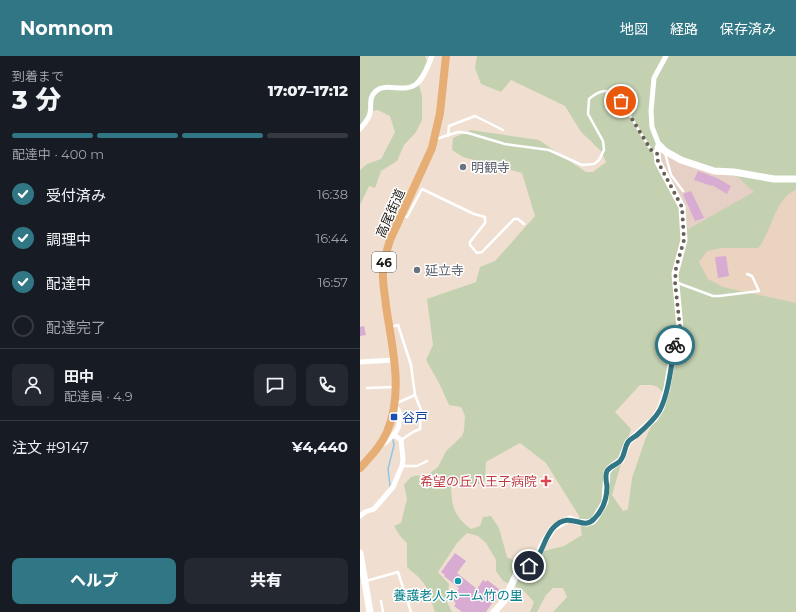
<!DOCTYPE html>
<html lang="ja">
<meta charset="utf-8">
<style>
body{margin:0;font-family:Montserrat,"Noto Sans JP",sans-serif;background:#242831;color:#f1f3f6;height:100vh;display:flex;flex-direction:column;font-size:15px;white-space:nowrap}
*{box-sizing:border-box;margin:0}
p{font-size:13px;color:#9ea1a6}
.icon{flex:none;width:22px;height:22px;fill:none;stroke:currentColor;stroke-width:2;stroke-linecap:round;stroke-linejoin:round}
.map{position:relative;flex:1;overflow:hidden}
.details{display:flex;flex-direction:column;background:#171b24;width:360px}
.details>*{flex:none}
.pin{position:absolute;display:grid;place-items:center;width:34px;height:34px;color:#fff;margin:-17px;border:2px solid #fff;border-radius:50%;box-shadow:0 1px 4px #0007}
.courier{position:absolute;display:grid;place-items:center;width:40px;height:40px;margin:-20px;border:3px solid #317684;border-radius:50%;background:#fff;color:#222;box-shadow:0 1px 5px #0007}
.overview em{font-style:normal;font-weight:800}
.overview div{display:flex;flex-direction:column-reverse}
.overview{display:flex;align-items:center;justify-content:space-between;height:68px;padding:0 12px}
h1{font-size:26px;font-weight:800;line-height:30px}
.bar{display:grid;grid-template-columns:repeat(4,1fr);gap:6px 4px;align-content:center;height:48px;padding:0 12px}
.bar i{height:5px;border-radius:3px;background:#363941}
.bar .current{background:#317684}
.bar p{grid-column:span 4}
.line{display:flex;align-items:center;gap:10px;padding:0 12px;border-top:1px solid #363941}
.line div{flex:1}
.round{display:grid;place-items:center;flex:none;width:42px;height:42px;border-radius:8px;background:#242831}
ol{padding:0 12px;list-style:none}
li{display:flex;align-items:center;gap:12px;height:44px}
li p{margin-inline-start:auto}
li .icon{padding:4px;border-radius:50%;background:#317684;color:#fff;stroke-width:4}
li:last-child{color:#9ea1a6}
li i{width:22px;height:22px;border:2px solid #363941;border-radius:50%}
.primary-button{display:flex;gap:8px;margin-top:auto;padding:8px 12px}
.primary-button a{flex:1;height:46px;border-radius:8px;background:#317684;color:#fff;font-size:16px;font-weight:800;line-height:46px;text-align:center}
.primary-button a+a{background:#242831;color:#f1f3f6}
header{display:flex;align-items:center;gap:24px;box-sizing:border-box;height:56px;padding:0 20px;background:#317684;color:#fff}
header strong{font-size:19px}
nav{display:flex;gap:22px;margin-inline-start:auto;font-size:14px}
main{display:flex;flex:1;min-height:0}
.map>svg:first-child{display:block}
</style>
<header>
<strong>Nomnom</strong>
<nav><a>地図</a><a>経路</a><a>保存済み</a></nav>
</header>
<main>
<section class="details">
<div class="overview"><div><h1>3 分</h1><p>到着まで</p></div><em>17:07–17:12</em></div>
<div class="bar"><i class="current"></i><i class="current"></i><i class="current"></i><i></i><p>配達中 · 400 m</p></div>
<ol>
<li><svg class="icon" aria-label="check" viewBox="0 0 24 24"><path d="M5 12l5 5 9-10"/></svg>受付済み<p>16:38</p></li>
<li><svg class="icon" aria-label="check" viewBox="0 0 24 24"><path d="M5 12l5 5 9-10"/></svg>調理中<p>16:44</p></li>
<li><svg class="icon" aria-label="check" viewBox="0 0 24 24"><path d="M5 12l5 5 9-10"/></svg>配達中<p>16:57</p></li>
<li><i></i>配達完了</li>
</ol>
<div class="line" style="height:72px"><a class="round"><svg class="icon" aria-label="person" viewBox="0 0 24 24"><circle cx="12" cy="8" r="4"/><path d="M4 21q1-7 8-7t8 7"/></svg></a><div><b>田中</b><p>配達員 · 4.9</p></div><a class="round"><svg class="icon" aria-label="chat" viewBox="0 0 24 24"><path d="M4 5h16v11H9l-5 4z"/></svg></a><a class="round"><svg class="icon" aria-label="phone" viewBox="0 0 24 24"><path d="M5 4h4l2 5-3 2q2 4 5 5l2-3 5 2v4C11 20 4 13 5 4z"/></svg></a></div>
<div class="line" style="height:52px"><div>注文 #9147</div><b>¥4,440</b></div>
<div class="primary-button"><a>ヘルプ</a><a>共有</a></div>
</section>
<div class="map">
<svg width="436" height="556" viewBox="0 0 436 556">
<rect width="100%" height="100%" fill="#f0dfd0"/>
<!-- commercial -->
<polygon fill="#e6cfc4" points="299,92 326,107 378,121 395,136 328,173 324,146 302,107"/>
<!-- built -->
<polygon fill="#ead3bf" points="436,122 436,252 320,226 322,203"/>
<!-- green -->
<g fill="#c3d1b1" fill-rule="evenodd">
<polygon points="0,0 65,0 67,6 59,29 62,40 62,64 56,76 44,89 37,105 21,115 15,132 9,130 0,149 0,114 7,108 21,103 35,76 30,60 18,54 12,55 0,70"/>
<path d="M117,0H436V134C415,141 412,176 398,192H361L347,195L339,206L348,223L363,231L436,247V556H193L207,541L203,532H193L186,539L177,556H170L174,546L163,534L143,525L136,515V504L126,487L118,480L107,477L97,487L78,516L89,528L87,546L92,556H75C71,546 69,532 61,524C57,519 52,516 47,511V487L40,480L34,470L41,467L47,443L44,429C52,419 53,419 66,420L78,411L86,395L102,380L104,374L105,360L101,351L89,349L79,327L66,304L73,289L67,243L116,226L120,211L135,205L175,160L162,117L103,101L92,94L93,82L111,74L179,84L226,116H233L246,106L241,95L221,76L205,50L151,24L141,36L121,28L115,12ZM299,93L326,107L378,121L394,136L328,173L324,146L302,107ZM280,329C296,329 299,328 306,344L295,361L285,384L272,422L268,453L263,455L252,439L271,373L255,356ZM160,387L186,407L219,460L222,479L204,490L180,496L157,506L147,501L139,472L131,460L123,461L120,470L111,473C95,461 92,452 91,432L95,428H121L125,425L126,406Z"/>
</g>
<g fill="none" stroke-linecap="round" stroke-linejoin="round">
<!-- stream -->
<polyline stroke="#90c6e8" stroke-width="1.5" points="30,430 28,413 34,389 33,384"/>
</g>
<!-- building -->
<g fill="#d7abd2">
<polygon points="338,115 357,122 371,130 367,138 352,129 352,130 334,124"/>
<polygon points="331,135 344,162 335,165 323,138"/>
<polygon points="366,200 369,220 358,222 355,201"/>
<polygon points="4,270 6,279 0,280 0,271"/>
<polygon points="95,497 106,505 97,517 117,533 123,524 126,526 127,524 139,533 138,535 140,536 126,556 102,556 94,550 96,547 91,543 99,532 84,520 85,519 81,516"/>
</g>
<g fill="none" stroke-linecap="round" stroke-linejoin="round">
<!-- service -->
<g stroke="#fff" stroke-width="2.5">
<polyline points="88,80 89,70 115,60 143,74"/>
<path d="M76,83L98,76L108,77L145,88L189,94L222,109L234,108L239,104L244,94L243,85L228,58L229,43C242,32 250,32 261,45L291,94L296,97"/>
<polyline points="305,97 311,119 323,135"/>
<polyline points="43,160 47,161 62,133 114,158 125,161 125,167 110,186 110,189 117,197 122,196 154,163 158,163 164,168"/>
<polyline points="318,227 353,240 359,240 399,235 392,220 387,218"/>
<polyline points="31,271 38,269 51,309 55,339 61,354 60,373 53,376 41,384"/>
<polyline points="7,332 35,331"/>
<polyline points="37,347 55,339"/>
<polyline points="43,410 57,410 67,405"/>
<polyline points="6,525 38,516 51,556"/>
<polyline points="21,545 23,556"/>
</g>
<!-- minor -->
<g stroke="#fff" stroke-width="5">
<path d="M0,73C4,68 9,63 10,57C12,49 8,42 16,35C27,26 43,37 55,29C64,23 68,9 72,0"/>
<polyline points="299,89 292,71 291,55 294,22 306,0"/>
<polyline points="0,306 34,304"/>
<path d="M22,387H25C37,376 41,373 39,355L35,350"/>
<polyline points="0,460 5,456 14,453 33,431 42,410 43,403 41,384 34,379"/>
</g>
<!-- secondary -->
<g stroke="#fff" stroke-width="7">
<polyline points="0,497 10,556"/>
<polyline points="134,556 144,545 156,519 175,505 184,486 193,472 207,464 210,463 218,466 227,467 233,465 236,461 245,446 247,416 250,412 261,404 268,386 294,363 301,352 307,332 314,291 320,272 315,218 324,184 322,151 298,106 297,97 299,89 305,95 321,104 354,115 374,116 414,123 436,123"/>
</g>
<!-- primary -->
<path stroke="#e6ae75" stroke-width="8" d="M0,412C10,401 21,390 27,376C44,336 32,291 26,250C25,238 22,226 23,214C24,203 27,194 30,184L72,92L80,57L86,0"/>
</g>
<g fill="none" stroke-linecap="round" stroke-linejoin="round">
<!-- done -->
<polyline stroke="#695f56" stroke-width="4" stroke-dasharray="0 7.2" points="261,45 291,94 297,97 298,106 322,151 324,184 316,212 315,226 320,272 315,289"/>
<!-- route -->
<path stroke="#317684" stroke-width="5" d="M169,510C182,502 183,483 193,472C211,453 222,476 234,463C243,454 247,442 247,430C246,425 245,419 247,415C250,410 256,409 259,406C265,401 264,392 268,386C270,383 275,381 277,379C285,372 295,363 300,354C309,336 311,309 315,289"/>
</g>
<!-- markers -->
<g fill="#6b7280" stroke="#fff" stroke-width="1.5">
<circle cx="103" cy="111" r="4"/>
<circle cx="57" cy="214" r="4"/>
</g>
<rect fill="#1a4fb4" stroke="#fff" stroke-width="1.5" x="30" y="357" width="8" height="8" rx="2"/>
<path fill="#e0444e" stroke="#fff" stroke-width="1.5" d="M184 419h4v4h4v4h-4v4h-4v-4h-4v-4h4z"/>
<circle fill="#0f9aa8" stroke="#fff" stroke-width="1.5" cx="98" cy="525" r="4"/>
<g text-anchor="middle" dominant-baseline="central" stroke-width="3" stroke-linejoin="round" paint-order="stroke">
<!-- shield labels -->
<rect fill="#fff" stroke="#635f5b" stroke-width="1" x="12" y="196" width="24" height="20" rx="3"/>
<g font-size="12" font-weight="bold" fill="#201a15">
<text x="24" y="206">46</text>
</g>
<!-- worship labels -->
<g font-size="13" fill="#5b616d" stroke="#fff" text-anchor="start">
<text x="111" y="111">明観寺</text>
<text x="65" y="214">延立寺</text>
</g>
<!-- street labels -->
<g font-size="13" fill="#201a15" stroke="#fff">
<text transform="translate(30 157) rotate(-66)">高尾街道</text>
</g>
<!-- transit labels -->
<g font-size="13" fill="#164399" stroke="#fff" text-anchor="start">
<text x="42" y="361">谷戸</text>
</g>
<!-- health labels -->
<g font-size="13" fill="#be3a42" stroke="#fff" text-anchor="end">
<text x="177" y="425">希望の丘八王子病院</text>
</g>
<!-- culture labels -->
<g font-size="13" fill="#0d838f" stroke="#fff">
<text x="98" y="539">養護老人ホーム竹の里</text>
</g>
</g>
</svg>
<div class="pin" style="left:261px;top:45px;background:#ea580c"><svg class="icon" aria-label="bag" viewBox="0 0 24 24"><path d="M5 8h14l-1 12H6zM9 8a3 3 0 0 1 6 0"/></svg></div>
<div class="pin" style="left:169px;top:510px;background:#1f2937"><svg class="icon" aria-label="home" viewBox="0 0 24 24"><path d="M3 11l9-7 9 7M6 9v11h12V9"/></svg></div>
<div class="courier" style="left:315px;top:289px"><svg class="icon" aria-label="bike" viewBox="0 0 24 24"><circle cx="6" cy="16" r="4"/><circle cx="18" cy="16" r="4"/><path d="M6 16l4-8h5l3 8M10 8l3 8H6M13 5h3"/></svg></div>
</div>
</main>
